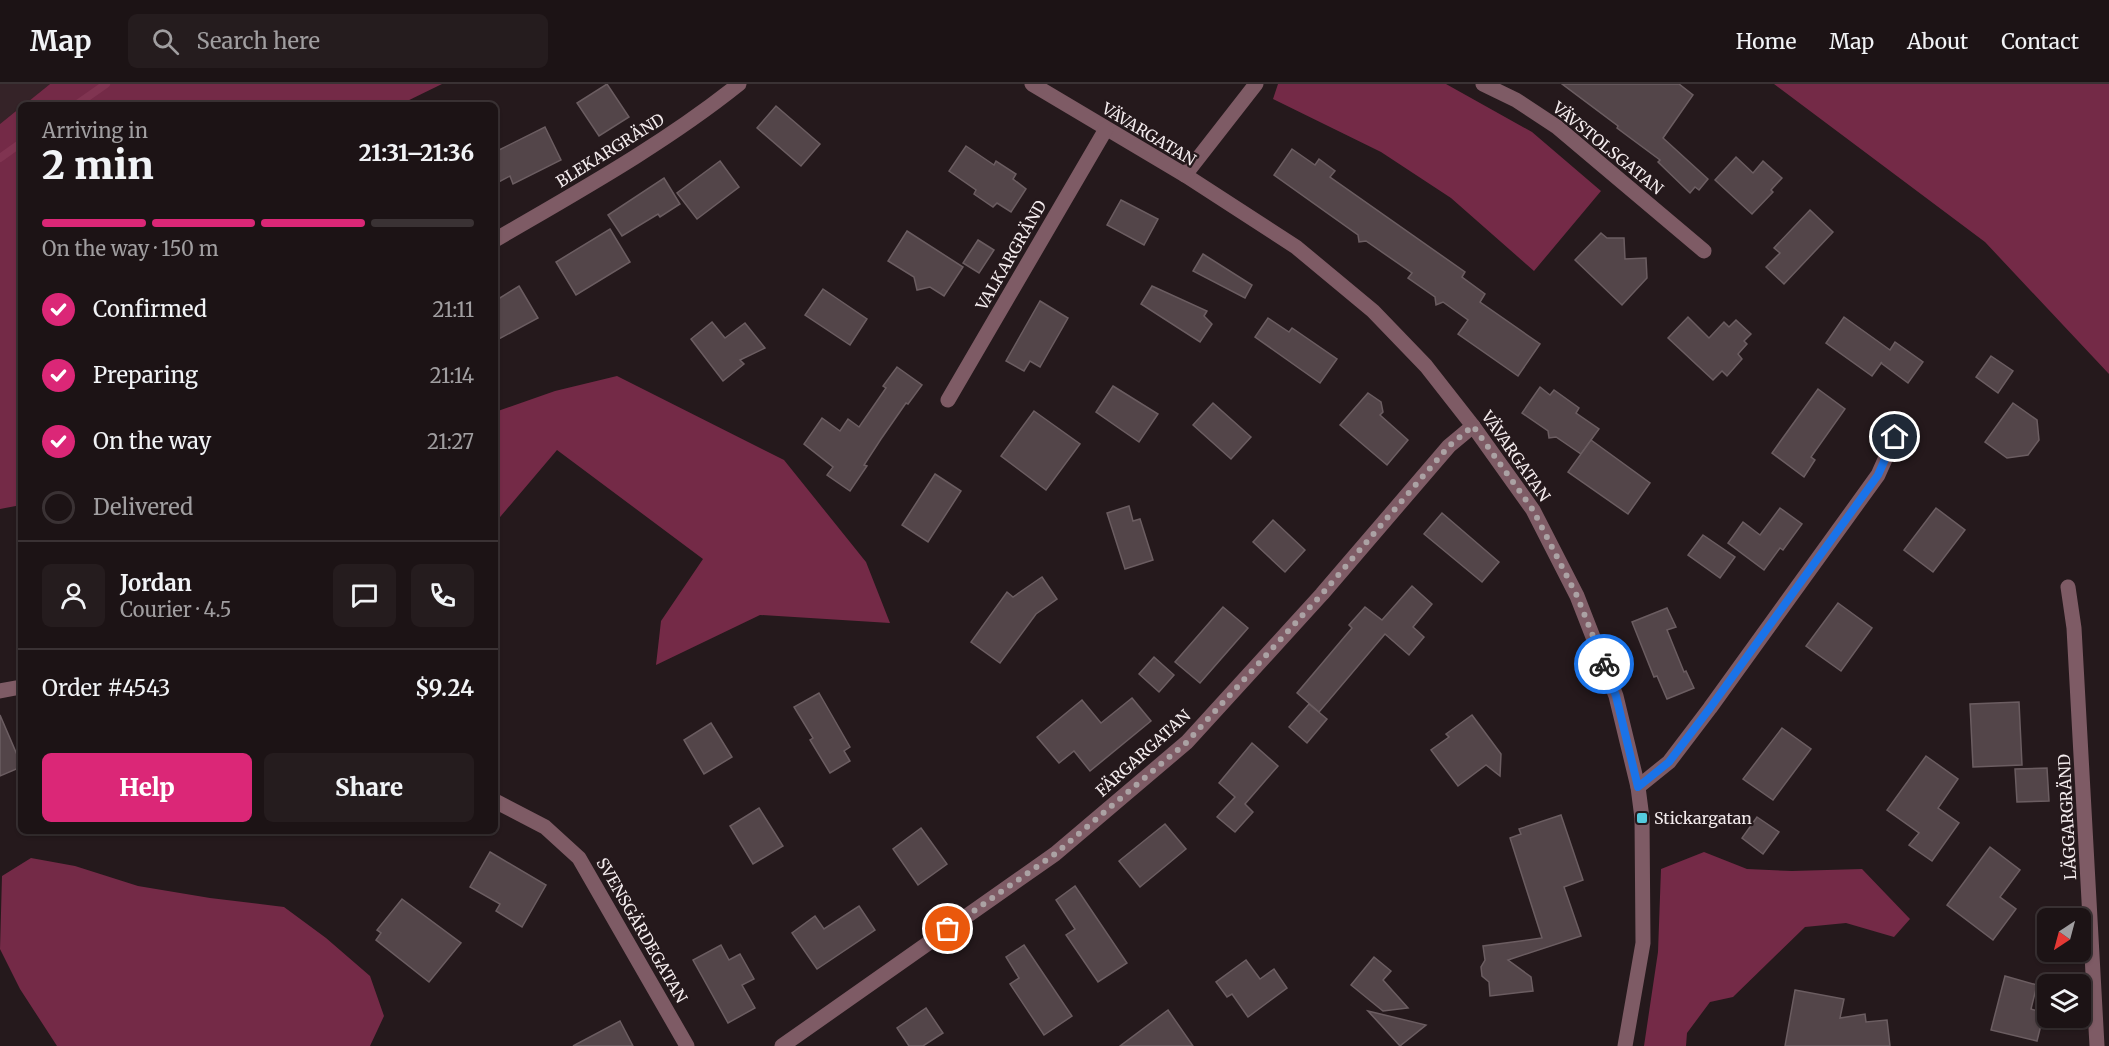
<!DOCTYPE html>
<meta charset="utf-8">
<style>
body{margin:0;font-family:Merriweather,serif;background:#251c1e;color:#f1f3f6;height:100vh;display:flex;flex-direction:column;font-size:22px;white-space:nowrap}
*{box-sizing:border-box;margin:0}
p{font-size:20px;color:#a09ea0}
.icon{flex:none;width:33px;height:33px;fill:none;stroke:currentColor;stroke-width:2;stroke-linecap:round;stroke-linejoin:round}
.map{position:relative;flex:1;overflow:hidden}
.drawer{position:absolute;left:18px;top:18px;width:480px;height:732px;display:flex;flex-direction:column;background:#1c1315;border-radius:9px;box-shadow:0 2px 4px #0004,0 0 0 2px #3a3234}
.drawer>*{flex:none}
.needle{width:39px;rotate:216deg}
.buttons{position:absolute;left:2037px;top:824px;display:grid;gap:12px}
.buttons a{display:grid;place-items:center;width:54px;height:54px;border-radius:9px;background:#1c1315;box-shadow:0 2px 4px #0004,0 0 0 2px #3a3234;font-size:30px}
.pin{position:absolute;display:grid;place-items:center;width:51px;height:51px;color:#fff;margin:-26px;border:3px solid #fff;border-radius:50%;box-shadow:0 2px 6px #0007}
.courier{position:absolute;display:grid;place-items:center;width:60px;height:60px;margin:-30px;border:4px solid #1a73e8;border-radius:50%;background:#fff;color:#222;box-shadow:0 2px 8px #0007}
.head em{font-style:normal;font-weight:800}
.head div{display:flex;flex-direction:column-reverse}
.head{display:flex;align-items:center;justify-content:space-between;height:102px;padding:0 24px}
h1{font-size:39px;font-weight:800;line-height:45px}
.bar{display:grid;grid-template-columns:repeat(4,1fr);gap:9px 6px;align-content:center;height:72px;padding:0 24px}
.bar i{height:8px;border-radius:4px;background:#3a3234}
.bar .on{background:#db2777}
.bar p{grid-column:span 4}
.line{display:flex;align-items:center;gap:15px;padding:0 24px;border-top:2px solid #3a3234}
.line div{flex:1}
.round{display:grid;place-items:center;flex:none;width:63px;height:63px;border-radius:9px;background:#251c1e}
ol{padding:0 24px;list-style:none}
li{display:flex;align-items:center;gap:18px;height:66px}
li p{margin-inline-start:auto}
li .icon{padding:6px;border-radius:50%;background:#db2777;color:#fff;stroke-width:4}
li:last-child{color:#a09ea0}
li i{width:33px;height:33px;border:3px solid #3a3234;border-radius:50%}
.cta{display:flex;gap:12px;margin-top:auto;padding:12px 24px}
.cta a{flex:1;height:69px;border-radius:9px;background:#db2777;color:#fff;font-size:24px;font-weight:800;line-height:69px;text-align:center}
.cta a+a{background:#251c1e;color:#f1f3f6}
header{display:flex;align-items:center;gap:36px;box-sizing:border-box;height:84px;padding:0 30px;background:#1c1315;border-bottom:2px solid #3a3234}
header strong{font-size:28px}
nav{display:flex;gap:33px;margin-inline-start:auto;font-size:21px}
.search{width:420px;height:54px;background:#251c1e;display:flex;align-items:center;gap:15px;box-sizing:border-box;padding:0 21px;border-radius:9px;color:#a09ea0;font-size:22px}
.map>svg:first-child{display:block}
</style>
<header>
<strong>Map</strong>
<div class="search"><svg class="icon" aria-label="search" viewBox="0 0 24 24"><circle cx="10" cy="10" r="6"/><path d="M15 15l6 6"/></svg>Search here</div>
<nav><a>Home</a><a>Map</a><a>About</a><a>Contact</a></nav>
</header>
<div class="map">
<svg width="2109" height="962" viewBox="0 0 2109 962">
<rect width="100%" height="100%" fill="#25191c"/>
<!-- built -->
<polygon fill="#352328" points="0,0 50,0 24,21 21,21 21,23 0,40"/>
<!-- forest -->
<g fill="#742a47">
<polygon points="50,0 442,0 399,21 24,21"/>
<polygon points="1278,0 1446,0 1532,48 1601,107 1534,187 1451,114 1381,68 1273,15"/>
<polygon points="1774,0 2109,0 2109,290 1985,158"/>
<polygon points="21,23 21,421 0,425 0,40"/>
<polygon points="617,292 784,376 866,478 890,539 760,531 656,581 661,537 703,475 557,366 495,439 495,328 555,307"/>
<polygon points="1704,768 1747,785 1792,787 1862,785 1910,835 1894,853 1846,839 1805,843 1733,913 1710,918 1687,949 1686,962 1644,962 1658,868 1661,785"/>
<polygon points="31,774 75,782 138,802 210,814 284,823 326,854 370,892 384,932 370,962 57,962 20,905 0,865 2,792"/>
</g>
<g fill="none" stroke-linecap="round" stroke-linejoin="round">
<!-- stream -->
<g stroke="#803451" stroke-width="8">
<polyline points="76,21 106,0"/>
<polyline points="0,74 21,59"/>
</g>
</g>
<!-- building -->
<g fill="#534549" stroke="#6b5d61" stroke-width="1.5">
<polygon points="607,0 629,33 599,52 577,19"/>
<polygon points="1562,0 1679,0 1693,11 1663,54 1708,95 1699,106 1695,103 1690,109 1658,78 1660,76 1617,44 1618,42"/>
<polygon points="776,22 820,60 801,82 757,44"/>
<polygon points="545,43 561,76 513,100 510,92 495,100 495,68"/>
<polygon points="966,62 994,81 996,77 1016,90 1013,95 1026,105 1011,128 997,119 993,123 974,110 976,106 949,87"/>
<polygon points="1292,65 1315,81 1319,75 1335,87 1330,93 1465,188 1462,193 1485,210 1480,218 1540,260 1518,292 1458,250 1468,236 1443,218 1436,221 1435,213 1408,194 1412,189 1366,157 1359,158 1358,151 1274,91"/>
<polygon points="1736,73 1753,89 1763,77 1782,94 1771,106 1773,108 1752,130 1715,96"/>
<polygon points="720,77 739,103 697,135 677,109"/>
<polygon points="664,94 680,120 660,133 658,130 622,152 608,131"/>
<polygon points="1121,116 1158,135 1144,161 1107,141"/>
<polygon points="1810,126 1833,148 1784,200 1766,183 1780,169 1774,164"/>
<polygon points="610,145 630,178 576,211 556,178"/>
<polygon points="907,147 963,183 944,212 930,203 917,206 914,193 888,177"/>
<polygon points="1601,149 1607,154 1624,154 1625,175 1646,174 1647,194 1622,221 1575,176"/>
<polygon points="978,156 994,166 979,189 963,179"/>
<polygon points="1203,170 1252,201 1245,214 1193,187"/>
<polygon points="519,202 538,234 495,257 495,217"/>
<polygon points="1152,202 1207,227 1204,232 1212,240 1200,258 1141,220"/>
<polygon points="823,205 867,235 850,261 805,231"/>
<polygon points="1040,217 1068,234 1040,283 1030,277 1024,287 1006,277"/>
<polygon points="1688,233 1709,254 1724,238 1729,243 1736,236 1751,250 1744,257 1747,260 1738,270 1742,275 1727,292 1722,287 1713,296 1668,254"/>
<polygon points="1844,233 1890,266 1895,258 1923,278 1908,299 1881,279 1882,278 1872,292 1826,259"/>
<polygon points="1268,234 1289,248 1292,244 1337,275 1320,299 1255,253"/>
<polygon points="712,238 725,254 745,239 765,264 740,276 744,280 723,297 691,255"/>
<polygon points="1991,272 2013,287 1998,309 1976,293"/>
<polygon points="897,283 922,301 908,320 906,319 881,355 864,381 867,382 850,407 827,391 833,383 804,360 822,334 840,347 848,335 859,343 886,304 883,302"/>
<polygon points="1113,302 1158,330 1139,358 1096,328"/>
<polygon points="1540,303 1550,311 1554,306 1579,324 1576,329 1599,345 1581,370 1556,353 1549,354 1548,347 1522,329"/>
<polygon points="1818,305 1845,325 1811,373 1815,376 1804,393 1772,369"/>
<polygon points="1368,309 1381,318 1383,328 1380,331 1408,356 1387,381 1340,341"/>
<polygon points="1213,319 1251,353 1231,375 1193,341"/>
<polygon points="2013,319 2037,336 2039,356 2028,371 2007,374 1985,358"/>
<polygon points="1034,327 1080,360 1046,406 1001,372"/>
<polygon points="1591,356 1650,399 1628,430 1568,388"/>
<polygon points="935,390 961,407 928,458 902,441"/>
<polygon points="1129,422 1133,437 1140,435 1153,476 1125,485 1107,429"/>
<polygon points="1780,424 1802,440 1783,466 1780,464 1764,486 1728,459 1743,438 1760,451"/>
<polygon points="1936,424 1965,446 1933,488 1904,466"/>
<polygon points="1442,429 1499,478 1482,498 1424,450"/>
<polygon points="1273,436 1305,466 1285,488 1253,458"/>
<polygon points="1703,451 1735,473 1720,494 1688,471"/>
<polygon points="1042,493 1057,515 1036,530 1000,579 971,558 1007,508 1013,513"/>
<polygon points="1412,502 1432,520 1413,543 1424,553 1409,571 1385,550 1319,628 1297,609 1352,544 1349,541 1365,523 1382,536"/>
<polygon points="1838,519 1872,544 1841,587 1806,562"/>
<polygon points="1223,523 1248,544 1200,599 1175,578"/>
<polygon points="1667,524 1676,543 1667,546 1684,588 1686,587 1694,604 1667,615 1657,592 1654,593 1632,538"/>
<polygon points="1154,573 1174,591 1159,608 1139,590"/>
<polygon points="819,609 850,663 844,667 850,677 830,689 810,656 813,654 794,623"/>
<polygon points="1132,614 1151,637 1090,687 1074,667 1059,679 1037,653 1082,616 1101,639"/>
<polygon points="2019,618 2022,681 1973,683 1970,620"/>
<polygon points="1309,620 1327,635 1307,659 1289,643"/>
<polygon points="0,631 21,680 21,683 0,692"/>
<polygon points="1472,631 1501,670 1500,692 1486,681 1458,702 1431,666 1449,653 1446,650"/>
<polygon points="711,639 732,673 704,690 684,656"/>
<polygon points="1782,644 1811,665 1773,716 1743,695"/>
<polygon points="1252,659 1278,682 1245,720 1253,728 1235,748 1217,733 1235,713 1219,699"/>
<polygon points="1926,672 1958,695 1938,724 1959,739 1932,777 1909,761 1919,749 1887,726"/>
<polygon points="2047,684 2049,717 2017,718 2015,685"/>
<polygon points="759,724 783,762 753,780 730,742"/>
<polygon points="1561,731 1583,796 1564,803 1581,852 1508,876 1531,893 1533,907 1490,912 1489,898 1482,892 1481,883 1485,876 1483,862 1542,854 1510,754 1521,750 1519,745"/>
<polygon points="1757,733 1779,748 1763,770 1742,754"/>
<polygon points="1165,740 1186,765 1140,803 1119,777"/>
<polygon points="921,744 947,780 918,801 893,765"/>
<polygon points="1990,763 2020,786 2000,813 2016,825 1993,856 1947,821"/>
<polygon points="490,768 546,801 522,843 496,827 500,820 470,803"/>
<polygon points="1075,802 1127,879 1098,898 1066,851 1075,845 1056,816"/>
<polygon points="402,815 461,859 429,898 376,856 381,849 377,846"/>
<polygon points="859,822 875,846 817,885 792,849 815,832 824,845"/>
<polygon points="721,861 729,876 740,870 754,895 742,901 755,924 728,939 693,876"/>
<polygon points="1024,861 1072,932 1044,951 1010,900 1019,894 1006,873"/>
<polygon points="1374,873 1391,887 1383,896 1408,924 1383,927 1351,901"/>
<polygon points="1246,876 1260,895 1274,885 1287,904 1248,933 1232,910 1227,913 1216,898"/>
<polygon points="2005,892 2037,901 2031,925 2044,929 2037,957 1991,946"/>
<polygon points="1795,906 1844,915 1840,934 1865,930 1866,938 1887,936 1890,962 1785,962"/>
<polygon points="926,924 943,949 923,962 909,962 897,944"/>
<polygon points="1168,926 1193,962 1120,962"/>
<polygon points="1368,927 1426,941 1400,962"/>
<polygon points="620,937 633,962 573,962"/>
</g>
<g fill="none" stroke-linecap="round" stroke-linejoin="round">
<!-- street -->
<g stroke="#7e5b65" stroke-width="15">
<polyline points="1032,0 1185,91 1296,163 1373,227 1426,282 1473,342 1533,426 1577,512 1616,612 1638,703 1642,734 1643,859 1625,962"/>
<polyline points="1483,0 1516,16 1557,43 1704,167"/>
<polyline points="1185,91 1256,0"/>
<path d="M495,156C579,107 664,60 739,0"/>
<polyline points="948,316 1106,45"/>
<polyline points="2068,503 2074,544 2097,962"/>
<polyline points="0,607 21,603"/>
<polyline points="1638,703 1669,678 1710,624 1878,391 1895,353"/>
<polyline points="495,717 545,743 579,774 687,962"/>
<polyline points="782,962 1055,770 1187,658 1322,510 1449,362 1473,342"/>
</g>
</g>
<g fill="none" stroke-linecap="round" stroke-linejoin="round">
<!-- done -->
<polyline stroke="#aba2a4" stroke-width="6" stroke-dasharray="0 10.8" points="948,845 1055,770 1187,658 1322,510 1449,362 1473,342 1533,426 1577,512 1604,580"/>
<!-- route -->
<polyline stroke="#1a73e8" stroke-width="8" points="1604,580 1616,612 1638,703 1669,678 1710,624 1878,391 1895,353"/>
</g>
<!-- markers -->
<rect fill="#54cadd" stroke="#25191c" stroke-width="2" x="1636" y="728" width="12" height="12" rx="3"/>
<g text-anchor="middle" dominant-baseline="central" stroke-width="4.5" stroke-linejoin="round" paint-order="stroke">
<!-- street labels -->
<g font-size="16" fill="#f3ebed" stroke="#25191c">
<text transform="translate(1149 50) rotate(31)">VÄVARGATAN</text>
<text transform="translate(1608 64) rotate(39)">VÄVSTOLSGATAN</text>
<text transform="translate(610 66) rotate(-32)">BLEKARGRÄND</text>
<text transform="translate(1011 171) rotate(-60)">VALKARGRÄND</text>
<text transform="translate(1516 372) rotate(55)">VÄVARGATAN</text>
<text transform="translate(1143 669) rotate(-42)">FÄRGARGATAN</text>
<text transform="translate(2067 733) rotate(-93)">LÄGGARGRÄND</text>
<text transform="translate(642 846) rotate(60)">SVENSGÄRDEGATAN</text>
</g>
<!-- poi labels -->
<g font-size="16" fill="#f3ebed" stroke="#25191c" text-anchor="start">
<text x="1654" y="734">Stickargatan</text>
</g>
</g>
</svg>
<div class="buttons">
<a><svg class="needle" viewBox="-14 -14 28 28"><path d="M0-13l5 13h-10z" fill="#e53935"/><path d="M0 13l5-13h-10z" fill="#a09ea0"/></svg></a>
<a><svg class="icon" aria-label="layers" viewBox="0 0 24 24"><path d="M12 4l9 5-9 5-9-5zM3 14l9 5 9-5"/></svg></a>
</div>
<div class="pin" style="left:948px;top:845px;background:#ea580c"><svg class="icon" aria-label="bag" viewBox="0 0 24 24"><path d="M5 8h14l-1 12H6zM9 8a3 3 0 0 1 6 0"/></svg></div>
<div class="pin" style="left:1895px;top:353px;background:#1f2937"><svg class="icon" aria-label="home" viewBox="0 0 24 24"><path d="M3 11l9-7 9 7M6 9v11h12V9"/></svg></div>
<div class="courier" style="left:1604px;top:580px"><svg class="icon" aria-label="bike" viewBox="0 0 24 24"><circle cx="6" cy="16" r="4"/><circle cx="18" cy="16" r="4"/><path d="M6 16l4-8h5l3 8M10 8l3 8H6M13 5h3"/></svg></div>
<section class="drawer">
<div class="head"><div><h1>2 min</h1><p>Arriving in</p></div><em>21:31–21:36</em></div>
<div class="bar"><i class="on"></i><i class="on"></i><i class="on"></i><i></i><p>On the way · 150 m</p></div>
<ol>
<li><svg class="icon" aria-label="check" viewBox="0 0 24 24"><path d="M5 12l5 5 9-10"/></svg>Confirmed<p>21:11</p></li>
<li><svg class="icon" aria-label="check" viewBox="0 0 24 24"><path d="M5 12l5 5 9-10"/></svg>Preparing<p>21:14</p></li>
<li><svg class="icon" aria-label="check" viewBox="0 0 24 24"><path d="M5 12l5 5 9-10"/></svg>On the way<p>21:27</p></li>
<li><i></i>Delivered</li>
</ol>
<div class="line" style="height:108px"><a class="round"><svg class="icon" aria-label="person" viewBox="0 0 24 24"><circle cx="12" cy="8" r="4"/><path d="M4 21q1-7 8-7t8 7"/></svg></a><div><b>Jordan</b><p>Courier · 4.5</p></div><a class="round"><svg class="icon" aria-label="chat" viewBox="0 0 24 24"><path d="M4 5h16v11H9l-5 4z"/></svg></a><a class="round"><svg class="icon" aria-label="phone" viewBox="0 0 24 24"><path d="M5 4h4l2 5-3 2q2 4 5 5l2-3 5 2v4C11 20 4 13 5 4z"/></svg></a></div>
<div class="line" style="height:78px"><div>Order #4543</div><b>$9.24</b></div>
<div class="cta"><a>Help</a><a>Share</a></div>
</section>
</div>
